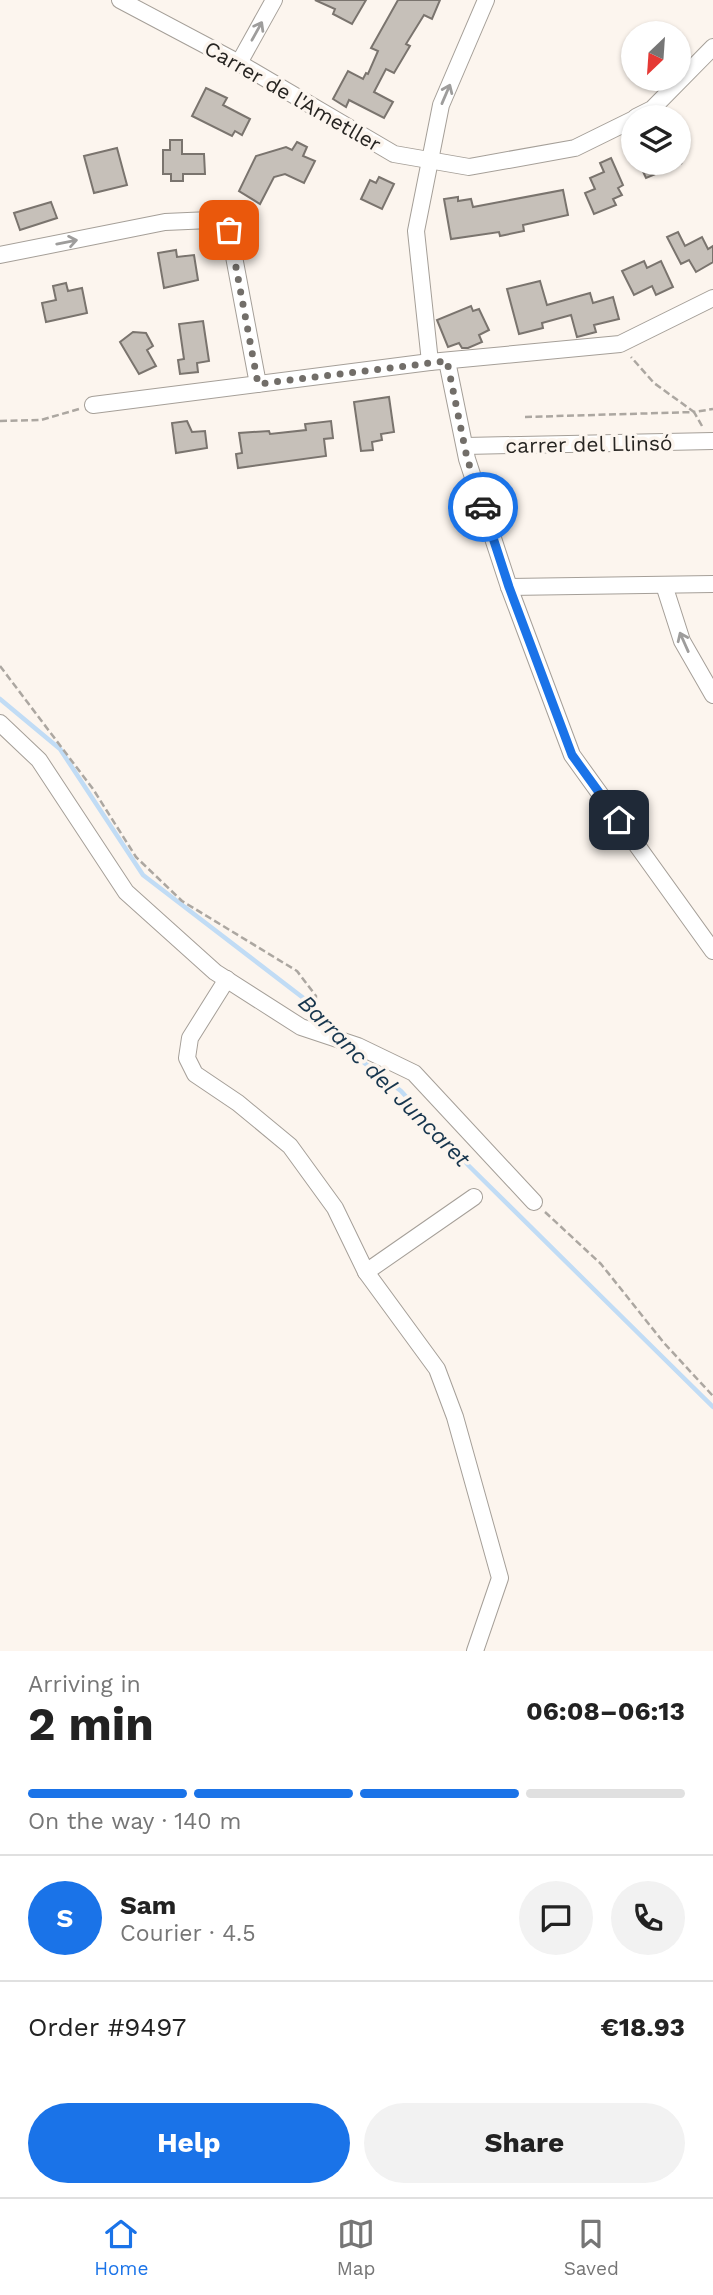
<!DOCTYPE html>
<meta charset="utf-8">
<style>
body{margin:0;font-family:"Work Sans",sans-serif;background:#f2f2f2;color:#222;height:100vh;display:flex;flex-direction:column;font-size:26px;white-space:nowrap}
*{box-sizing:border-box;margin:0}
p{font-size:23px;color:#767676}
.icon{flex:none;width:38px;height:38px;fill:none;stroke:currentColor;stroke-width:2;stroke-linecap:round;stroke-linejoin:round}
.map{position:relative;height:1651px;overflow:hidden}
.panel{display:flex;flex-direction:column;background:#fff;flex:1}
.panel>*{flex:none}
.needle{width:46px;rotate:205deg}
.fabs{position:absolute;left:621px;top:21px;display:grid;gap:14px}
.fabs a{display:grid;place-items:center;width:70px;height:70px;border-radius:50%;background:#fff;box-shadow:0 2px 5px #0004;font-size:35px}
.pin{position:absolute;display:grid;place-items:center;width:60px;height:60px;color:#fff;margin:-30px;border-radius:14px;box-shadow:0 4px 10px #0006}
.courier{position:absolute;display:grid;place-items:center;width:70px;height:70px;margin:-35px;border:5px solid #1a73e8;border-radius:50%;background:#fff;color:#222;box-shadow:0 2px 9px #0007}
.head em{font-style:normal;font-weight:700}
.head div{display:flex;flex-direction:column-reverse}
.head{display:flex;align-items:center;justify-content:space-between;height:119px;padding:0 28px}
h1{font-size:46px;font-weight:700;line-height:52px}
.bar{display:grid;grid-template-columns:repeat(4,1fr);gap:10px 7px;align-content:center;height:84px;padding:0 28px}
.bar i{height:9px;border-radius:5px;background:#e0e0e0}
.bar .active{background:#1a73e8}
.bar p{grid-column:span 4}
.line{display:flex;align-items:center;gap:18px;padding:0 28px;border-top:2px solid #e0e0e0}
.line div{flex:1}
.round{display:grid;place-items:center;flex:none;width:74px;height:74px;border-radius:37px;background:#f2f2f2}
.cta{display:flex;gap:14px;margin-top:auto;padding:14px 28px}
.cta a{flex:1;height:80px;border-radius:42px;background:#1a73e8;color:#fff;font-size:28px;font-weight:700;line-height:80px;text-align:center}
.cta a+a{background:#f2f2f2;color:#222}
.tabs{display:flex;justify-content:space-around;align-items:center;height:98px;border-top:2px solid #e0e0e0;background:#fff;font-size:19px;color:#767676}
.tabs a{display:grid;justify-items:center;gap:4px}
.tabs .active{color:#1a73e8}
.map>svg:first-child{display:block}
</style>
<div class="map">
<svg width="713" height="1651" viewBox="0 0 713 1651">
<rect width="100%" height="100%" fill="#fcf5ee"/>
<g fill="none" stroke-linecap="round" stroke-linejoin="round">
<!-- stream -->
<g stroke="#c1dcf5" stroke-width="4.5">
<polyline points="0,699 60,749 143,875 319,1010 332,1031"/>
<polyline points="346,1049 401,1091 469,1166 713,1407"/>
</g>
</g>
<!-- building -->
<g fill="#c6c0b9" stroke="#7a746e" stroke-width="2">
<polygon points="315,0 366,0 352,24 333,14 335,9"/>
<polygon points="398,0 440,0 432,19 424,15 406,44 410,46 394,73 386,69 374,92 393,102 384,118 349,100 346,107 333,99 348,71 363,79 366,73 368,74 378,51 371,48"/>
<polygon points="206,88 227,98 223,105 250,119 242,135 235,131 232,136 192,116"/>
<polygon points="170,140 182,140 182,154 204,154 205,174 183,174 183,181 171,181 171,174 163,174 163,150 170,150"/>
<polygon points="297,142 307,147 303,156 315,161 304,183 285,174 274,177 260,204 239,191 256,156 286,147 292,150"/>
<polygon points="117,148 127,185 94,193 84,156"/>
<polygon points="611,158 623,185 618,188 622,195 613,199 616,205 594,214 585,193 595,189 590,178 604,172 600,163"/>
<polygon points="639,163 682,163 646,178"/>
<polygon points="379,177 394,184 382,209 361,199 370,180 376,183"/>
<polygon points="563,190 568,215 523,225 524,231 500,236 499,232 451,239 444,199 458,197 458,201 471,199 473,207"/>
<polygon points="51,202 57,218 20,230 14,213"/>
<polygon points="678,232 685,246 702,237 708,249 713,246 713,262 696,272 689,260 681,264 667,237"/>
<polygon points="176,250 177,257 194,255 198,280 164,288 158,253"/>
<polygon points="644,261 647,268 661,261 673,287 656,295 652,286 634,295 622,271"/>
<polygon points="540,281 547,305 590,293 593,303 613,297 619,319 594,325 596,332 577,337 571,315 542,323 543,328 519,334 507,289"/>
<polygon points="66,283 68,291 82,288 87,313 46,322 42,303 56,300 53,286"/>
<polygon points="471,306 473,311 479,309 489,330 479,335 482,342 468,348 462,348 459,343 448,347 437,320"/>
<polygon points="203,321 209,361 197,363 198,372 180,374 178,360 184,359 179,324"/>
<polygon points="133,332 146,333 153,346 147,350 156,366 139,374 120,342"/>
<polygon points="389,397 394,432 381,434 382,440 372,442 373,450 361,451 354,402"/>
<polygon points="187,421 192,432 205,431 207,448 176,453 172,423"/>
<polygon points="331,421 333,438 324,439 326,456 238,468 236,454 242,453 239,433 269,431 270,434 306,430 305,424"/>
</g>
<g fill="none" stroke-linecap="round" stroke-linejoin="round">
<!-- minor casing -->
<g stroke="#a59f98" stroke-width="18">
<g id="minor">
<polyline points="120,0 239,63 394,154 469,167 575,148 634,119"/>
<polyline points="239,63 274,0"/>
<polyline points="636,117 652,109 713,47"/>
<polyline points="0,255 165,222 210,220 229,230 258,384"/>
<polyline points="447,361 467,459 509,587 572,755 713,951"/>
<polyline points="430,362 416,231 441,105 486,0"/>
<polyline points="93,405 430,362 620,344 713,298"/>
<polyline points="465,446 713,441"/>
<polyline points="664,585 682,641 713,695"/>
<polyline points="509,587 713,584"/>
<polyline points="0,723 39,760 126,892 215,972 301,1027 358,1046 414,1073 534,1202"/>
<polyline points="227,979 190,1038 187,1058 195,1074 238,1103 290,1146 335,1208 366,1272 437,1369 455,1417 500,1578 475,1651"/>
<polyline points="366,1272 474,1197"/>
</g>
</g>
<!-- path -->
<g stroke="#aca7a1" stroke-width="2.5" stroke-dasharray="7 3.5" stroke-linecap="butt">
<polyline points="525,417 694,412 654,383 631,357"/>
<polyline points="0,421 41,420 79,409"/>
<polyline points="702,426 694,412 713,409"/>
<polyline points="0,666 93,789 136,857 182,901 297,971 316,996 315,1014"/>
<polyline points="545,1212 601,1264 664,1343 713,1396"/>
</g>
<!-- minor -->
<use href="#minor" stroke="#fff" stroke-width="16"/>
</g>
<!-- one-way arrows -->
<defs><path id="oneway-shaft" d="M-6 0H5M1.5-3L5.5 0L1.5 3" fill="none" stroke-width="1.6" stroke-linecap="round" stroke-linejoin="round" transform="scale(1.75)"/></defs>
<g stroke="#9e9d9c">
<use href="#oneway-shaft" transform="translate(257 31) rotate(-61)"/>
<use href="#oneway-shaft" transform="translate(446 94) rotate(-67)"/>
<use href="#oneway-shaft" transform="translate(67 242) rotate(-11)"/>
<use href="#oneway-shaft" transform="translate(684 642) rotate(-114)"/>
</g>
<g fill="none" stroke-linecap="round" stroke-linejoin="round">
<!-- done -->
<polyline stroke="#726e69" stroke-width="7" stroke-dasharray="0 12.6" points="229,230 258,384 447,361 467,458 483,507"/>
<!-- route -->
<polyline stroke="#1a73e8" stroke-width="9" points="483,507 509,587 572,755 619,820"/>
</g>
<g text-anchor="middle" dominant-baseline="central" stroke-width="7" stroke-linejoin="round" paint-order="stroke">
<!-- street labels -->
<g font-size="21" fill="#272522" stroke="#fcf5ee">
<text transform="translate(293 96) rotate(30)">Carrer de l'Ametller</text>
<text transform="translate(589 444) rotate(-1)">carrer del Llinsó</text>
</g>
<!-- water labels -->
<g font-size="23" font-style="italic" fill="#16354d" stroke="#fcf5ee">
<text transform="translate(384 1081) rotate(45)">Barranc del Juncaret</text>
</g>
</g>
</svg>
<div class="fabs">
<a><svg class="needle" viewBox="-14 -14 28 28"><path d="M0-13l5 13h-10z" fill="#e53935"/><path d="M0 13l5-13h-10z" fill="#767676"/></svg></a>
<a><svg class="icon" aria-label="layers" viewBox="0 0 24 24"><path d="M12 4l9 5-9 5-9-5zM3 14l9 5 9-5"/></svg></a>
</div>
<div class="pin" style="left:229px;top:230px;background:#ea580c"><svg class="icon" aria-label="bag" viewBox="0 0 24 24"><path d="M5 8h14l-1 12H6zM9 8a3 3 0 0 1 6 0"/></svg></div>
<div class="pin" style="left:619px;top:820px;background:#1f2937"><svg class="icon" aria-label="home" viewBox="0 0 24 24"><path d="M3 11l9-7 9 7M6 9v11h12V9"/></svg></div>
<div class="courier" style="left:483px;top:507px"><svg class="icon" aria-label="car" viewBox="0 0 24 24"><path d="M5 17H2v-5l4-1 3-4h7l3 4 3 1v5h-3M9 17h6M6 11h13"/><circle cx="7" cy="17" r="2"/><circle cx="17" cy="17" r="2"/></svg></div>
</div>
<section class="panel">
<div class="head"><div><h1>2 min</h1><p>Arriving in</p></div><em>06:08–06:13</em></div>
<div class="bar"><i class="active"></i><i class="active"></i><i class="active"></i><i></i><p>On the way · 140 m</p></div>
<div class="line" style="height:126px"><b class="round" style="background:#1a73e8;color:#fff">S</b><div><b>Sam</b><p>Courier · 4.5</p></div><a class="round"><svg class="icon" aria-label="chat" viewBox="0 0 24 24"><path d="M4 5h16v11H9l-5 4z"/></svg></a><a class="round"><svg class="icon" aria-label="phone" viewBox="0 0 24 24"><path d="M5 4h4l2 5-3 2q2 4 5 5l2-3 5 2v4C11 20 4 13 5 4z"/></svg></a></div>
<div class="line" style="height:91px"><div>Order #9497</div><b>€18.93</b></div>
<div class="cta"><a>Help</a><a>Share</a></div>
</section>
<nav class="tabs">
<a class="active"><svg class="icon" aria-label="home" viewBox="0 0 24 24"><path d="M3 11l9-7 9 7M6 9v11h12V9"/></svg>Home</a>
<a><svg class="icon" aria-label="map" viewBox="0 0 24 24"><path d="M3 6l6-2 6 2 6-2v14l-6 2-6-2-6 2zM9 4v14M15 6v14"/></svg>Map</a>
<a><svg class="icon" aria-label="saved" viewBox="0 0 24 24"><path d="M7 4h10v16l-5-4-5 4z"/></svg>Saved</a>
</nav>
